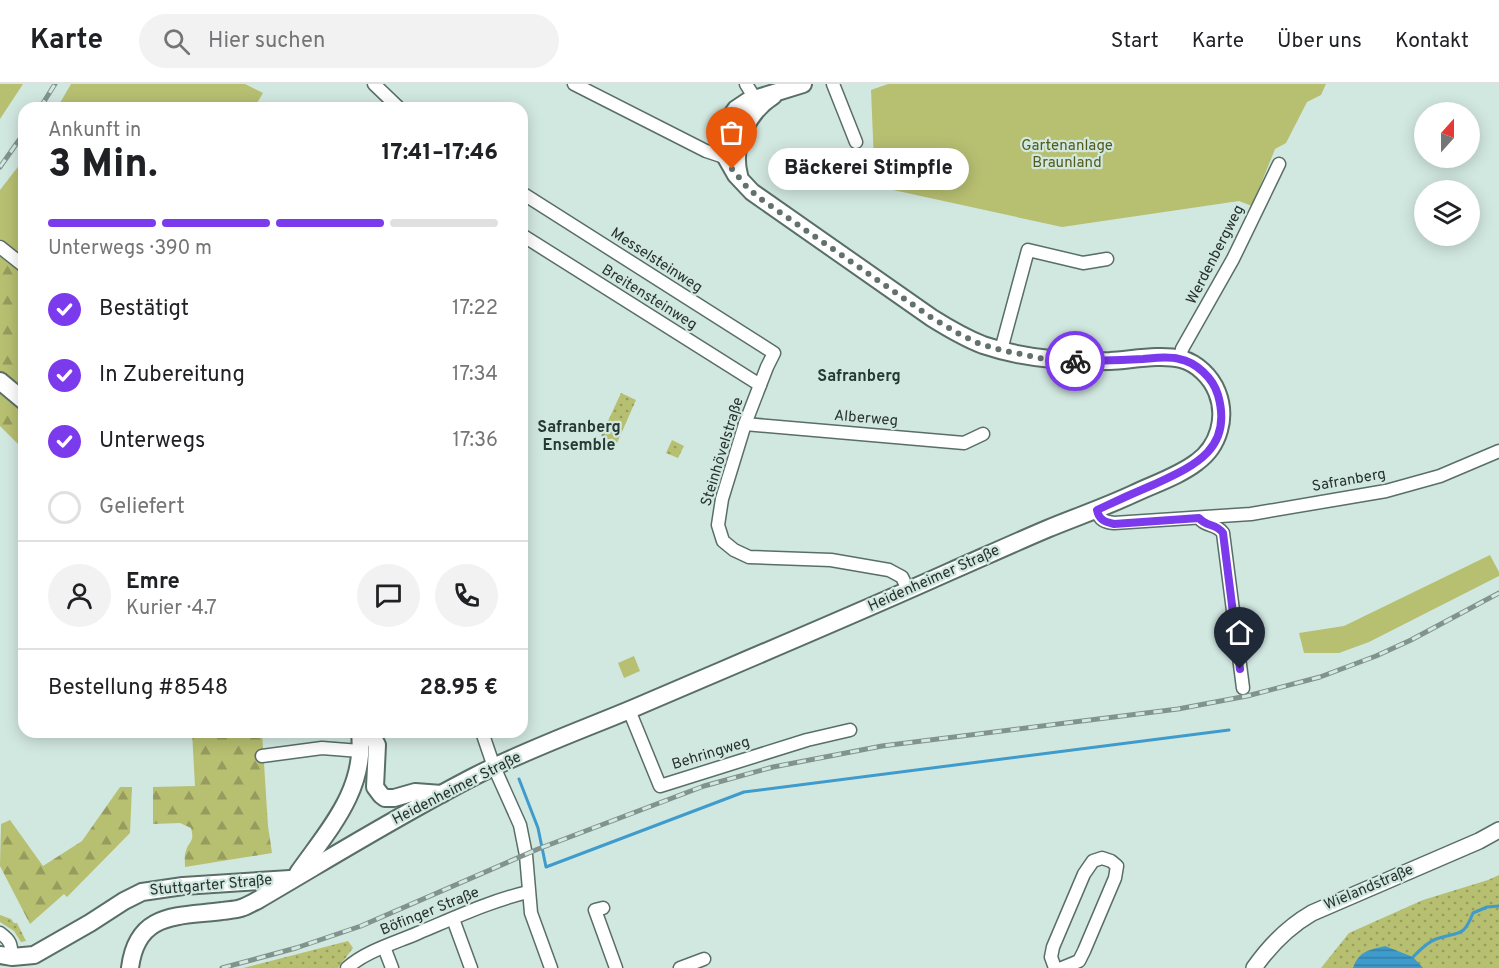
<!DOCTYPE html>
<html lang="de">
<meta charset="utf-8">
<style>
body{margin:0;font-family:Overpass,sans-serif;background:#f2f2f2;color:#202124;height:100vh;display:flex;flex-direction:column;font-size:22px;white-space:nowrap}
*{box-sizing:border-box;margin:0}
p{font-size:20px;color:#757577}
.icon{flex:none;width:33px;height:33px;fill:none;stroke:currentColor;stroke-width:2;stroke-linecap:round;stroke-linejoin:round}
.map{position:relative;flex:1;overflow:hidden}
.drawer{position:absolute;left:18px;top:18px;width:510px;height:636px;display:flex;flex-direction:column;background:#fff;border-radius:18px;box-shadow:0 3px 15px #0003}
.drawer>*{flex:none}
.needle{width:39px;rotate:21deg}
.buttons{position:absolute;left:1414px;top:18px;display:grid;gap:12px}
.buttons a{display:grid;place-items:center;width:66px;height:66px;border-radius:50%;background:#fff;box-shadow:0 3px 15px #0003;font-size:30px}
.pin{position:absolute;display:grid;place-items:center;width:51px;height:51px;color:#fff;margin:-62px -26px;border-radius:50% 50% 50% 0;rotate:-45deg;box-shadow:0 0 6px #0007}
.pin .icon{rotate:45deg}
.courier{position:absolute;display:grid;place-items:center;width:60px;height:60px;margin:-30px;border:4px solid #7c3aed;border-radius:50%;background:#fff;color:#222;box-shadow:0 2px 8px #0007}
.bubble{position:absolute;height:42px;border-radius:21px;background:#fff;box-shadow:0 3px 15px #0003;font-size:20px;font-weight:800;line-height:42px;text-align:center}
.summary em{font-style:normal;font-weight:800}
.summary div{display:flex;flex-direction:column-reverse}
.summary{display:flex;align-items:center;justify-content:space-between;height:102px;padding:0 30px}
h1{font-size:39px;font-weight:800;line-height:45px}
.bar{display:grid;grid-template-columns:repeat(4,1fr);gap:9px 6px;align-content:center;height:72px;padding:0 30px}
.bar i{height:8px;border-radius:4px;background:#e0e0e0}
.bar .current{background:#7c3aed}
.bar p{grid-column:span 4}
.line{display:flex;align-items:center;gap:15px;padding:0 30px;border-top:2px solid #e0e0e0}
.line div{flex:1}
.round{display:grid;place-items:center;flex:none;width:63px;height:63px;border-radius:32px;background:#f2f2f2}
ol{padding:0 30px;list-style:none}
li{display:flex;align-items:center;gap:18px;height:66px}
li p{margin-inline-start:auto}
li .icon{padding:6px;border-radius:50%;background:#7c3aed;color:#fff;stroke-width:4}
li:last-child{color:#757577}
li i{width:33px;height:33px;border:3px solid #e0e0e0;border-radius:50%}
header{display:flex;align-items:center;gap:36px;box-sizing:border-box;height:84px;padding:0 30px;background:#fff;border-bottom:2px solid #e0e0e0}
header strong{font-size:28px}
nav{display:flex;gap:33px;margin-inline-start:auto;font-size:21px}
.search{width:420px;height:54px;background:#f2f2f2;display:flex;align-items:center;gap:15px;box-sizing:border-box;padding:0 21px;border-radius:33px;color:#757577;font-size:22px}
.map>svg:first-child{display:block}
</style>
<header>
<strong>Karte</strong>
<div class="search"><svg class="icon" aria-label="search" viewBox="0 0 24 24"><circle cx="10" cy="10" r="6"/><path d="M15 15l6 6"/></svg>Hier suchen</div>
<nav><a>Start</a><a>Karte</a><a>Über uns</a><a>Kontakt</a></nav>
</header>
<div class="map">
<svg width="1499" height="884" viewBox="0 0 1499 884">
<defs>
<pattern id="grass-dots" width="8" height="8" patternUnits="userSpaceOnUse" patternTransform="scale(1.5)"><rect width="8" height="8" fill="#b7bf71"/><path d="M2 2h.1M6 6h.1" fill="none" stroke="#959c5d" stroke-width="1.8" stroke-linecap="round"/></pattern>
<pattern id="forest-firs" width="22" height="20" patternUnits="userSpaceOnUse" patternTransform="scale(1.5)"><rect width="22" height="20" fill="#b7bf71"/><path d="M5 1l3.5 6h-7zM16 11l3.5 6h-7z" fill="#959c5d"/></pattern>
<pattern id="water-rules" width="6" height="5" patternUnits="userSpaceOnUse" patternTransform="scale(1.5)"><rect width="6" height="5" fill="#3e9bcb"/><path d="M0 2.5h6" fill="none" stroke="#347fa5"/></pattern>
</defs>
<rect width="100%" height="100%" fill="#d1e8e0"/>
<!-- grass -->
<g fill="url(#grass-dots)">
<polygon points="621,309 636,316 617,359 601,352"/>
<polygon points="672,356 684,362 678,374 666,369"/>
<polygon points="1499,791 1499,884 1321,884 1349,849 1423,816 1488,796"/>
<polygon points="0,831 11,835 14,839 17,839 26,857 21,858 14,847 0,838"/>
<polygon points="348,857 353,864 338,884 243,884"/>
</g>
<!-- forest -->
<g fill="url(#forest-firs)">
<polygon points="0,166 24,185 24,366 0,342"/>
<path d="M192,648H262L268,742L272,769L185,783C185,778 184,771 186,767C189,756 195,759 191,744L180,739L153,740V703L195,702Z"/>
<polygon points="120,703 132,703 130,749 67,813 64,810 30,840 0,782 1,740 10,736 43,782 82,757"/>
</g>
<!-- garden -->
<g fill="#b7bf71">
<polygon points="0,0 23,0 0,35"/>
<polygon points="71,0 245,0 263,9 254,24 57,24"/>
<polygon points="888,0 1326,0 1321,11 1307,18 1286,59 1275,65 1252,122 1239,117 1062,143 875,102 871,6"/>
<polygon points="24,75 24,175 0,155 0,106"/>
<polygon points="1490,471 1499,488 1499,492 1369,558 1339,569 1304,569 1299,549 1344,542"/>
<polygon points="634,572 640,587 624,594 618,579"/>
</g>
<!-- water -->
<path fill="url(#water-rules)" d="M1385,862L1413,873L1423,884H1353C1359,867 1369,866 1385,862Z"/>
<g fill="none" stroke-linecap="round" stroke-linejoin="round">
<!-- stream -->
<g stroke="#3e9bcb" stroke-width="3">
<polyline points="519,695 538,744 546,783 744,708 1229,646"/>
<path d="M1413,873C1420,866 1426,859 1436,855C1458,847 1463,855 1473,829L1487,823L1499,822"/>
</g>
<!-- minor casing -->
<g stroke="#596e67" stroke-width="15">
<g id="minor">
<polyline points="374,0 399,24"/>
<polyline points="574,0 706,67 730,75"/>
<polyline points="746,0 759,21"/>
<polyline points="833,0 856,58"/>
<polyline points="522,109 774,269 767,283 745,340 722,415 718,441 723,457 734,466 749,473 831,476 889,486 902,493 908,506"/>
<polyline points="522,151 760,301"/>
<polyline points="0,163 24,182"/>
<polyline points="1001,266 1028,166 1083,179 1107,175"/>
<polyline points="1180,275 1182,265 1233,175 1279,80"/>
<polyline points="745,340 964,359 983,350"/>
<path d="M1097,426C1099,436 1105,438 1114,439L1251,430L1386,407L1440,392L1499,367"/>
<path d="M1200,435C1206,443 1216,439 1223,449L1243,604"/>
<polyline points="629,626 660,702 807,656 850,646"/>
<polyline points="482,648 494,683 520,741 526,771 531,829 551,884"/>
<polyline points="262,672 322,664 360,667"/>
<polyline points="603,824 595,826 616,884"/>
<polyline points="453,835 471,884"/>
<path d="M0,849C11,857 11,860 12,873"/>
<polyline points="384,863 392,884"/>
<path d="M347,884C366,867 395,859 418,849C454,834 490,817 528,808"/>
<polyline points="680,884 704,875"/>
<polyline points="1055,884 1051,873 1053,863 1084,790 1093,777 1102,774 1111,777 1117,782 1115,794 1084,867 1079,877 1062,884"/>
</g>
</g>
<!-- tertiary casing -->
<g stroke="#596e67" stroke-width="18">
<path id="tertiary" d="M1254,884C1270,861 1288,843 1312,829L1479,757L1499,746"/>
</g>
<!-- secondary casing -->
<g stroke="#596e67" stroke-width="20">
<g id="secondary">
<path d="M739,91C731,62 748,28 773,12"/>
<polyline points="0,297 24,317"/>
<polyline points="370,648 377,661 375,703 381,711 385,714 394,714 415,708 442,710"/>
<path d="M298,789C329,745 366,706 360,648"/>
<polyline points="0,871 12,873 34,871 90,839 124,817 142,808 183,802 290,795"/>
<path d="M130,884C137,827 178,833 222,827C228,826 235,826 241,824C247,822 252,819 258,816C330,774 401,730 475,692C524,667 576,648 627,627C734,581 842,536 949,488C981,474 1014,459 1047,445C1076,433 1105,423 1133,410C1154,400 1179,392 1197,378C1219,362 1227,333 1217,308C1211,293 1197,279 1181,275C1160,270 1131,276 1110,277C1067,278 1024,275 983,261C965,254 948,244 932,234L752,108L736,91L724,70L723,52L727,37L736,25L748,17L803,0"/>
</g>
</g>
<!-- minor -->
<use href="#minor" stroke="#fff" stroke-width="12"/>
<!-- tertiary -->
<use href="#tertiary" stroke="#fff" stroke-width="15"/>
<!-- secondary -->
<use href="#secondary" stroke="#fff" stroke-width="16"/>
<!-- rail casing -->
<g stroke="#82938d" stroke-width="5">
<g id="rail">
<polyline points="40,24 55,0"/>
<polyline points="0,83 24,49"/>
<polyline points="222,884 296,864 361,842 538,765 704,702 773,683 882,662 1178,625 1247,612 1320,593 1376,572 1411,556 1499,509"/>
</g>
</g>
<!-- rail -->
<use href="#rail" stroke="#d1e8e0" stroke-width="3" stroke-dasharray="9" stroke-linecap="butt"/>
</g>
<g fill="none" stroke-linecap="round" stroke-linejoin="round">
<!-- done -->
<polyline stroke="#63716c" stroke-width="6" stroke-dasharray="0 10.8" points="732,85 746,102 758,113 932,234 961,251 980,260 1001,266 1049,276 1075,277"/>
<!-- route -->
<path stroke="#7c3aed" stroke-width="8" d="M1075,277C1097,277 1120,276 1143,275C1155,274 1168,272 1179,275C1196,278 1213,294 1218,311C1233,364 1196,381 1155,400C1136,408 1116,417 1097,426C1099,436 1105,438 1114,440L1199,434C1206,443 1216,439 1223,449L1240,585"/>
</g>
<g text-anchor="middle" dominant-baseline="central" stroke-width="4.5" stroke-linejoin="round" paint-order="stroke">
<!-- park labels -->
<g font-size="15" fill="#555a1a" stroke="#d1e8e0">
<text x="1067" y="62">Gartenanlage<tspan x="1067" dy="17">Braunland</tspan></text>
</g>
<!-- street labels -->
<g font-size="15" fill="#28312e" stroke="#d1e8e0">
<text transform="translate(1216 171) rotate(-63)">Werdenbergweg</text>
<text transform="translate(656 177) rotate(33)">Messelsteinweg</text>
<text transform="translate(649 214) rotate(32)">Breitensteinweg</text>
<text transform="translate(866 335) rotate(5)">Alberweg</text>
<text transform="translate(723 368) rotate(-73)">Steinhövelstraße</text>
<text transform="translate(1349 397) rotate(-10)">Safranberg</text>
<text transform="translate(934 495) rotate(-24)">Heidenheimer Straße</text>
<text transform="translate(711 670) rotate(-17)">Behringweg</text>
<text transform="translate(457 705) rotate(-27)">Heidenheimer Straße</text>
<text transform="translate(211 802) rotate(-5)">Stuttgarter Straße</text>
<text transform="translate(1369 804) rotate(-23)">Wielandstraße</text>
<text transform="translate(430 828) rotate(-22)">Böfinger Straße</text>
</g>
<!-- neighbourhood labels -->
<g font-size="16" font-weight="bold" fill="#263933" stroke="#d1e8e0">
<text x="859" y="293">Safranberg</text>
<text x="579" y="344">Safranberg<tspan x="579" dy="18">Ensemble</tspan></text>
</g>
</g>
</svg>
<div class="buttons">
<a><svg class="needle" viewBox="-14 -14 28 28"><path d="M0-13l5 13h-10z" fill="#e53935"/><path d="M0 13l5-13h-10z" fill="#757577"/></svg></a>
<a><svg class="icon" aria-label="layers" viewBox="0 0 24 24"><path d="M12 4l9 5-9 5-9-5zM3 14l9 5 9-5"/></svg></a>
</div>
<div class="pin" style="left:732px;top:85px;background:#ea580c"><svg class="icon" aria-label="bag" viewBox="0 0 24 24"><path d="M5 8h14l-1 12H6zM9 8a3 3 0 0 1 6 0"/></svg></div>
<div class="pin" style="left:1240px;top:585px;background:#1f2937"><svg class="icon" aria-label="home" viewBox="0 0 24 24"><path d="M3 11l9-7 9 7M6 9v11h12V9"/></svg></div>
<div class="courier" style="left:1075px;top:277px"><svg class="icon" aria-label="bike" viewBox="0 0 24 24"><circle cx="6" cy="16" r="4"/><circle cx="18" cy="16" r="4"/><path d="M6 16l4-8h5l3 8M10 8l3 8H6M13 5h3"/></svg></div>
<div class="bubble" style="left:768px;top:64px;width:201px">Bäckerei Stimpfle</div>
<section class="drawer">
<div class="summary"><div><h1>3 Min.</h1><p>Ankunft in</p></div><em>17:41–17:46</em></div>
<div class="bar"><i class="current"></i><i class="current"></i><i class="current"></i><i></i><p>Unterwegs · 390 m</p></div>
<ol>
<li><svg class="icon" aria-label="check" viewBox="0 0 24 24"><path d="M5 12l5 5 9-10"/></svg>Bestätigt<p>17:22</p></li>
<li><svg class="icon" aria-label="check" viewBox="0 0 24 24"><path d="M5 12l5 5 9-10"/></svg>In Zubereitung<p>17:34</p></li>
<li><svg class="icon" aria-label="check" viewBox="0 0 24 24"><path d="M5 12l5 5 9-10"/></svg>Unterwegs<p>17:36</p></li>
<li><i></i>Geliefert</li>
</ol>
<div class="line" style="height:108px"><a class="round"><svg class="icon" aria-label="person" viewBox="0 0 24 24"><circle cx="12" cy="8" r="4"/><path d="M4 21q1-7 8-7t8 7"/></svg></a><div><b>Emre</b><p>Kurier · 4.7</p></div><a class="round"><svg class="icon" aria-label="chat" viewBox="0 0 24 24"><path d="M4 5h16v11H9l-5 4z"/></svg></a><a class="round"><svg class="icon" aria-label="phone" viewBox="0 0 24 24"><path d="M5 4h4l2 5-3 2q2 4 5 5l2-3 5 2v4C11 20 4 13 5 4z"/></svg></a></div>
<div class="line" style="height:78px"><div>Bestellung #8548</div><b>28.95 €</b></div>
</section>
</div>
